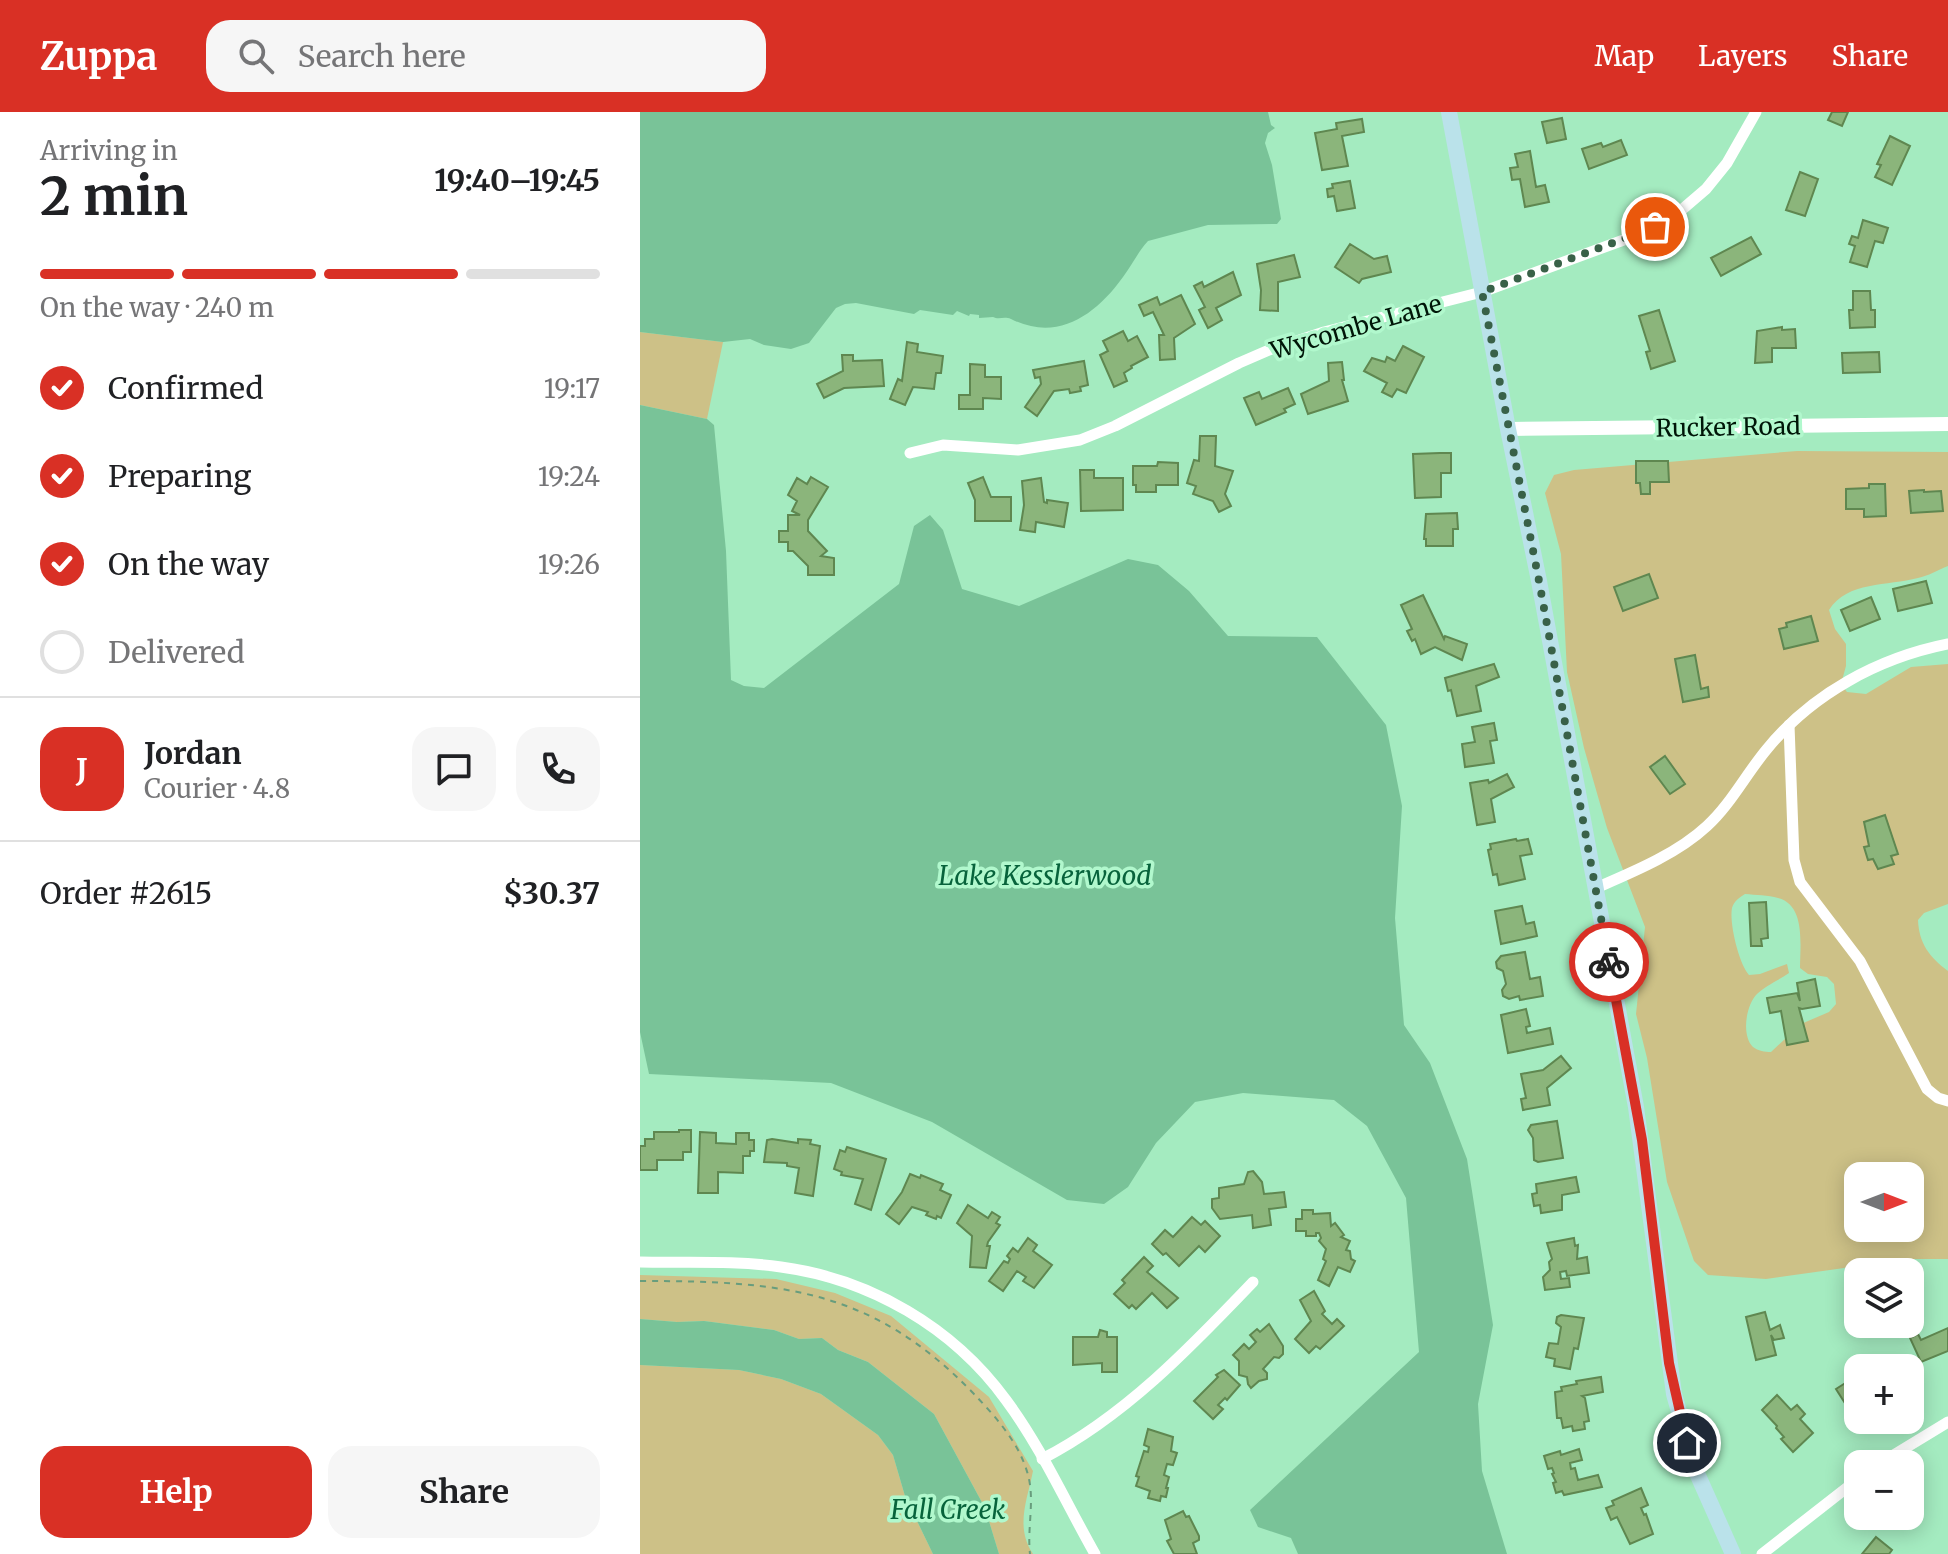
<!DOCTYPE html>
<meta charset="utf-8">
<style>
body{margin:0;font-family:Merriweather,serif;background:#f6f6f6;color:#202124;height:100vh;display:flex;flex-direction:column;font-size:30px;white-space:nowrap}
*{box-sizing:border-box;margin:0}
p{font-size:26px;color:#757577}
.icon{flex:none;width:44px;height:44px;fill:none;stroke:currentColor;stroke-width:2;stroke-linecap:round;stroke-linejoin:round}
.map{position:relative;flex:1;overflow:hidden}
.side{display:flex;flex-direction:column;background:#fff;width:640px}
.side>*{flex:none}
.needle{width:52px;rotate:90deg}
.buttons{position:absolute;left:1204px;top:1050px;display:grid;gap:16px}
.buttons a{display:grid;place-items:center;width:80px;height:80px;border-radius:16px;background:#fff;box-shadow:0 4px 20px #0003;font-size:40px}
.pin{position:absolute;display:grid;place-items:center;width:68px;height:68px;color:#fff;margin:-34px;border:4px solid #fff;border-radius:50%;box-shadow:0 2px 8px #0007}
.courier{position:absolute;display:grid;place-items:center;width:80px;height:80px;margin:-40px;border:6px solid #d93025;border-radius:50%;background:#fff;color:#222;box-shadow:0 2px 10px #0007}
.head em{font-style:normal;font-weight:700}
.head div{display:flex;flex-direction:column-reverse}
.head{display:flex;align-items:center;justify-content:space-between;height:136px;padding:0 40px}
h1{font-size:52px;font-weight:700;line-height:60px}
.bar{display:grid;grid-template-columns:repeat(4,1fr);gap:12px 8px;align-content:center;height:96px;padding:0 40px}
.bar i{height:10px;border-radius:6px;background:#e0e0e0}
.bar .current{background:#d93025}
.bar p{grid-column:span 4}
.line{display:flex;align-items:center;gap:20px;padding:0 40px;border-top:2px solid #e0e0e0}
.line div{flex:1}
.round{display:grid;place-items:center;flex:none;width:84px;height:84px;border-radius:24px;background:#f6f6f6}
ol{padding:0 40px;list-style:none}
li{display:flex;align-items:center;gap:24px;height:88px}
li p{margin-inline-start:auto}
li .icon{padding:8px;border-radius:50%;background:#d93025;color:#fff;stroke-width:4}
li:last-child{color:#757577}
li i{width:44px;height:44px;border:4px solid #e0e0e0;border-radius:50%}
.primary-button{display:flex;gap:16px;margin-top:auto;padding:16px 40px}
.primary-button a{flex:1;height:92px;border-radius:24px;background:#d93025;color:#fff;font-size:32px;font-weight:700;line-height:92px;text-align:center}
.primary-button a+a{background:#f6f6f6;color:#202124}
header{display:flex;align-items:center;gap:48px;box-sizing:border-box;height:112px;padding:0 40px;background:#d93025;color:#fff}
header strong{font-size:38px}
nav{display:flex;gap:44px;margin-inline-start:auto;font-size:28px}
.search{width:560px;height:72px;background:#f6f6f6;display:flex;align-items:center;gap:20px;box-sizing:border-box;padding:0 28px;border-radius:24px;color:#757577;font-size:30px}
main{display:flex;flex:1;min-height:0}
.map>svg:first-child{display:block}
</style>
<header>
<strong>Zuppa</strong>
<div class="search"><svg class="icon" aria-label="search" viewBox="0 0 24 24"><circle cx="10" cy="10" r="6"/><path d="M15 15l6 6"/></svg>Search here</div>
<nav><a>Map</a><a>Layers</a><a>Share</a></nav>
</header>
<main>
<section class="side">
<div class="head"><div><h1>2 min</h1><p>Arriving in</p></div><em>19:40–19:45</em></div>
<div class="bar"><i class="current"></i><i class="current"></i><i class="current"></i><i></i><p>On the way · 240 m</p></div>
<ol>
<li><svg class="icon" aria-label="check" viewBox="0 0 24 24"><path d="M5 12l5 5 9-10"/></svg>Confirmed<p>19:17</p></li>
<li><svg class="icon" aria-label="check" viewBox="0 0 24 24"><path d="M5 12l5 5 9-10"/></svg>Preparing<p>19:24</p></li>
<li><svg class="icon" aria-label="check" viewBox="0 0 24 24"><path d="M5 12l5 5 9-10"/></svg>On the way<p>19:26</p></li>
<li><i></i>Delivered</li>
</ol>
<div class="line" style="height:144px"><b class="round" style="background:#d93025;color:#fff">J</b><div><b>Jordan</b><p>Courier · 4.8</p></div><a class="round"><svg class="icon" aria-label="chat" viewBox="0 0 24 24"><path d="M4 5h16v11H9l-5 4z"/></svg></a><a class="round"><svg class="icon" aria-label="phone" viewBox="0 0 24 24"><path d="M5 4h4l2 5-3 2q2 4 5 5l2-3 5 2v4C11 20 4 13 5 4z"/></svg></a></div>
<div class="line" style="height:104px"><div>Order #2615</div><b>$30.37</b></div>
<div class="primary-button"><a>Help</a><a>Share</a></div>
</section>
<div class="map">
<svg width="1308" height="1442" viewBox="0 0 1308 1442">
<rect width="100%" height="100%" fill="#a4ebc0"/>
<!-- green -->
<g fill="#cdc187" fill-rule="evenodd">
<polygon points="0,220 83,230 67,307 0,293"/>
<path d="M1157,339L1308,340V454C1298,458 1288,464 1278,466C1248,474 1207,469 1189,498L1195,517L1206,532V554L1201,572L1207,580L1226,582L1271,555L1308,552V792L1284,801L1278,808C1279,831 1289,845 1308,859V1147H1242L1204,1156L1126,1167L1068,1163L1054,1149L1027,1070L1007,946L996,902L1005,815L967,716L944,636L927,560L921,442L905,381L914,363L934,358ZM1105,782C1116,783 1128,783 1138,786C1166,793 1160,834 1160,856L1168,862L1187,865L1194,872L1196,892L1189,900L1161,912L1131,940C1125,940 1118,939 1113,935C1101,923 1106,893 1117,882C1125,874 1139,868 1149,861L1147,852L1120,862L1109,863C1099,852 1089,811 1092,796C1094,789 1100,785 1105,782ZM1218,1064H1270V1116H1218Z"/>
<path d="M0,1163L136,1167L195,1181L251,1204L349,1285L393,1359C387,1389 375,1415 393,1442H359L345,1396L294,1302L228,1250L198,1238L182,1226L159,1227L134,1218L64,1209L37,1210L0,1207Z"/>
<polygon points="0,1253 99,1258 141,1267 181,1282 238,1323 253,1343 265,1384 293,1442 0,1442"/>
</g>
<!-- water -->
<g fill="#79c398">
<path d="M0,0H628L631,13L635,16L628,21L625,31L632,53L641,107L637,112L568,113L508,129C498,140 492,153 483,165C455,204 417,230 371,207C364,204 359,208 353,205L339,206V203L330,202L329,204L317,199L313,203L280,198L274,202L216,191L205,192L196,196L169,231L151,237L124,233L110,227L83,230L0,220Z"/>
<polygon points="0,293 67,307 74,313 86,439 91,568 104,574 124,576 259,472 274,414 290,403 303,418 322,477 379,494 488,447 518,453 549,479 588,524 677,525 746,613 762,694 755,806 764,913 790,951 827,1047 853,1213 838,1292 842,1359 867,1442 658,1442 651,1426 618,1415 610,1398 779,1240 766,1086 727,1014 694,988 603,981 555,990 516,1031 488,1075 464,1092 427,1088 292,1010 191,971 9,962 0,920"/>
<polygon points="0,1207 37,1210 64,1209 134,1218 159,1227 182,1226 198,1238 228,1250 294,1302 345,1396 359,1442 293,1442 265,1384 253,1343 238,1323 181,1282 141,1267 99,1258 0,1253"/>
</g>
<!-- building -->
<g fill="#8bb57b" stroke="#5f8750" stroke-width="2">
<polygon points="1192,0 1208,0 1202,14 1188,8"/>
<polygon points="922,6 926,27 907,31 902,10"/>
<polygon points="722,7 724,20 702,24 708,54 682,58 675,21 697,17 696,11"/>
<polygon points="1250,24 1270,34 1252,73 1235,65 1241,53 1237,52"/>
<polygon points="981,28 987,43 949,57 942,37 961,31 963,35"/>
<polygon points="890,39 896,75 905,73 909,90 885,95 880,67 872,68 870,56 878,55 875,42"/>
<polygon points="1160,60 1178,67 1165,104 1146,98"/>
<polygon points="710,69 715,96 697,99 694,84 688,85 687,77 693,76 692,72"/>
<polygon points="1223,108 1248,116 1243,131 1235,129 1227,155 1210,150 1215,134 1209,132 1212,124 1218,126"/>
<polygon points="1111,125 1121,142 1081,164 1071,146"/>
<polygon points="710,132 734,147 747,144 751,160 722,167 719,171 695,155"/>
<polygon points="654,143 660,165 638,170 638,199 620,198 621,178 617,152"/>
<polygon points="593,160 601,183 576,196 582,208 568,216 559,198 565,195 554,174 562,170 564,175"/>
<polygon points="1213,179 1230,179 1231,198 1235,198 1235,215 1210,216 1209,198 1213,198"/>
<polygon points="541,183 555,212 534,226 535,247 520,248 519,223 524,223 513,200 504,204 499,193 517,185 520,193"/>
<polygon points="1019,198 1035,249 1011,257 1006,240 1010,239 999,204"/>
<polygon points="1142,215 1142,218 1155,217 1156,236 1132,236 1132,250 1115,251 1117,219"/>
<polygon points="483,219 488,229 497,224 508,245 491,254 492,256 484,261 487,269 474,275 460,243 468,239 463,229"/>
<polygon points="267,230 278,232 277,240 303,244 301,261 296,261 294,277 273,275 265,293 250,287 258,267 262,269"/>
<polygon points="763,234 784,245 766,281 757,277 752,285 742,280 747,271 724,259 732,246 745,250 747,245 755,249"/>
<polygon points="1239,240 1240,260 1203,261 1202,241"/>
<polygon points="202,243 213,243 213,249 242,248 244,274 204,276 184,286 177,272 203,259"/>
<polygon points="444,249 448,273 440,275 441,279 430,281 429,277 414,279 397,304 385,295 401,272 400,265 395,266 393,258"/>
<polygon points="702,250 704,268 702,268 708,289 668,302 661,282 689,269 688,251"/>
<polygon points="330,252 345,253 345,265 361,265 361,287 343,286 343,297 319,297 319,283 330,283"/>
<polygon points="648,276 655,292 644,297 646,300 616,313 604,286 619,280 622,287"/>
<polygon points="560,324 576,324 575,354 593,359 585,382 591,394 579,400 573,389 553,382 556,374 547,371 554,348 559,349"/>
<polygon points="800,341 811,341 811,361 801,361 801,385 775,386 773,342"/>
<polygon points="996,349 1028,349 1029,370 1010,370 1010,382 1001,382 1000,371 996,371"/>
<polygon points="518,350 538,351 538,373 516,373 516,380 496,380 496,373 493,373 493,354 517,354"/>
<polygon points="440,358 454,358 454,366 483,366 483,398 441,399"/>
<polygon points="171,365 188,375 168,408 168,419 187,439 181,444 194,446 194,463 168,463 168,454 153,439 148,439 148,430 139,430 139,419 148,419 148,403 160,403 152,399 157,389 148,383 157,366 167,372"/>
<polygon points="343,365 351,385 371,385 371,409 335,409 335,388 328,371"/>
<polygon points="401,366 404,390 407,391 407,388 428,391 424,415 396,410 395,420 380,418 384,393 382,369"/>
<polygon points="1229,372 1245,372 1246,404 1224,405 1224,397 1206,397 1206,377 1229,376"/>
<polygon points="1284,378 1284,380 1301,379 1303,399 1271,401 1269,379"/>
<polygon points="817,401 818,417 813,417 813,434 786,434 786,427 784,427 786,402"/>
<polygon points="1009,462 1018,486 983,499 974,475"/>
<polygon points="1286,469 1292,491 1258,499 1253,477"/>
<polygon points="783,483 804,527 805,524 827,532 822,548 795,535 781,542 775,527 772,529 767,519 772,517 761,493"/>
<polygon points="1231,485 1240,507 1210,519 1201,498"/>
<polygon points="1171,504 1178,529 1144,537 1139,517 1147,515 1146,511"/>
<polygon points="1055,543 1061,577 1068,575 1069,585 1043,590 1035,547"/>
<polygon points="854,552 859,565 836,574 841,599 817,604 811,578 808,579 805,566"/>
<polygon points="854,611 857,628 850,629 854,651 825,655 822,632 835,630 832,615"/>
<polygon points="1025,644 1045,672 1030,682 1010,655"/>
<polygon points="867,662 874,675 851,687 855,710 837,713 830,671 848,668 849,671"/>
<polygon points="1245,703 1258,742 1251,744 1254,752 1238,757 1233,747 1228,748 1224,735 1229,734 1224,710"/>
<polygon points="876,727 877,729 888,727 892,742 880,744 885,767 859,773 857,762 853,763 848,738 851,737 850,732"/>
<polygon points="1126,790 1128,826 1121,827 1122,834 1111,834 1109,791"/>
<polygon points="882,794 886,812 894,810 897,824 861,832 855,799"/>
<polygon points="885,840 890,867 900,865 903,884 880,888 879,884 869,887 863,884 862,878 866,872 863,859 857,856 856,850 861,844"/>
<polygon points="1175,867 1180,894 1162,897 1159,896 1168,929 1147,933 1141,899 1130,901 1127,886 1157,881 1160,889 1157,871"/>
<polygon points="886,897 890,914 886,915 887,921 910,916 913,932 868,941 861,903"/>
<polygon points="921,944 931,956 907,976 910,993 883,998 881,987 886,986 881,962 903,958"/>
<polygon points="917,1009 923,1046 898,1050 894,1048 893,1026 888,1018 891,1013"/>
<polygon points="39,1018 51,1018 51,1040 43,1040 43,1048 17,1048 17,1058 0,1058 0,1034 5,1034 5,1027 14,1027 14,1020 39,1020"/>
<polygon points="60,1020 76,1021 76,1031 96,1032 96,1021 109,1021 109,1028 114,1028 114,1039 110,1039 110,1044 103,1044 103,1061 78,1060 78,1081 58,1081"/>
<polygon points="132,1027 158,1031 158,1027 171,1028 170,1032 180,1034 173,1084 155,1081 159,1056 147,1054 147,1051 124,1050 127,1028"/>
<polygon points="207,1035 246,1047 231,1098 215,1092 223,1067 201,1063 202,1060 194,1057 200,1038 205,1040"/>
<polygon points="613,1059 622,1070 624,1082 644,1080 646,1095 629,1097 631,1113 613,1116 612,1103 580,1107 572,1096 572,1087 579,1086 579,1076 604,1072 608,1060"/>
<polygon points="270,1062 280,1066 281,1063 303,1072 300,1078 311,1083 301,1106 297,1104 296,1107 286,1103 288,1100 272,1095 259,1112 246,1102 262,1080"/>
<polygon points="936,1065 939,1080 922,1083 922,1098 901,1101 900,1093 894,1094 892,1082 897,1081 896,1072"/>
<polygon points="328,1093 348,1106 352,1100 360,1105 356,1111 360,1113 348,1130 347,1134 350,1134 346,1156 330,1155 332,1124 317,1111"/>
<polygon points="662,1098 673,1098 673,1102 690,1101 691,1114 695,1111 704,1123 701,1125 710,1129 706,1138 710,1139 711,1147 715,1149 710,1160 698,1155 689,1174 678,1168 686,1149 683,1147 686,1137 679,1129 681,1126 679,1121 676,1121 676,1124 666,1124 666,1119 656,1119 656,1107 662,1107"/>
<polygon points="552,1105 561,1113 565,1109 580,1124 565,1140 559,1134 539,1154 526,1141 523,1143 512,1132 525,1118 533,1125"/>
<polygon points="388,1126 397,1133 393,1139 412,1153 394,1176 383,1169 386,1165 377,1159 363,1179 349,1169 364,1149 368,1151 370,1147 367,1144 373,1136 378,1140"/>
<polygon points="934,1126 935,1134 938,1133 937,1147 947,1145 949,1161 927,1164 926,1159 920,1160 921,1167 929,1166 930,1175 905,1178 903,1165 910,1158 909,1150 912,1147 907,1131"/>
<polygon points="504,1145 513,1154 507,1160 538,1186 527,1196 512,1181 496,1197 492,1193 489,1196 474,1182 485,1171 482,1168"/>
<polygon points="674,1179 685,1199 682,1202 692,1212 697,1207 704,1214 680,1237 676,1234 669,1241 655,1227 671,1209 660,1188"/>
<polygon points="1125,1200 1130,1218 1140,1213 1144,1226 1134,1228 1131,1223 1136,1243 1116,1248 1106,1205"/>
<polygon points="921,1203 944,1206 938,1237 934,1236 930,1257 914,1254 915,1247 906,1245 909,1231 918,1232 921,1215 916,1211 917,1205"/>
<polygon points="629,1212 643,1234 643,1242 639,1246 634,1245 623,1257 627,1261 627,1267 619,1269 611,1276 608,1272 607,1265 599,1263 599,1249 593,1243 604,1232 609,1237 616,1230 610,1223 617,1217 620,1220"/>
<polygon points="1308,1216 1308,1239 1281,1250 1270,1226 1278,1222 1281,1228"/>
<polygon points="460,1218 467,1220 467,1225 477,1225 477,1260 462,1260 462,1251 433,1253 433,1225 458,1225"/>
<polygon points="584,1258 600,1273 587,1288 585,1286 578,1293 583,1297 573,1307 554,1289 578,1265 576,1263"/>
<polygon points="1218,1263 1218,1290 1208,1296 1196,1277"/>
<polygon points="961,1265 963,1280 942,1284 945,1286 949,1309 944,1310 945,1317 933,1319 932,1314 923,1316 921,1306 917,1306 915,1280 922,1279 921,1275 937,1272 936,1269"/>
<polygon points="1137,1283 1151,1298 1157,1293 1165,1302 1160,1307 1173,1321 1153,1340 1141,1327 1144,1325 1136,1316 1137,1314 1122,1298"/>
<polygon points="508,1317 533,1325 531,1339 537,1341 533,1353 527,1352 524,1363 529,1365 526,1376 528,1376 526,1385 521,1384 520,1389 508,1386 510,1379 496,1374 499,1365 496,1364 504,1339 508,1340 509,1335 504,1333"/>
<polygon points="939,1337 942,1348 930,1351 931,1357 935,1356 938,1368 958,1363 962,1375 924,1383 922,1379 916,1381 913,1371 916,1370 912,1362 914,1361 912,1356 908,1357 904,1344 920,1339 921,1343"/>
<polygon points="1001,1376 1008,1393 1001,1396 1004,1403 1006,1402 1013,1422 990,1432 977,1405 971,1408 966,1396 974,1393 972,1389"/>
<polygon points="543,1399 546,1405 549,1404 559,1424 559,1428 553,1431 557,1442 534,1442 527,1429 531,1427 525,1408"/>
<polygon points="1236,1425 1252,1438 1249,1442 1222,1442"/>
</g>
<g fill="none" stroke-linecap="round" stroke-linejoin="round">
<!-- path -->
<path stroke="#689d7d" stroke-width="2" stroke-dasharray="6 6" stroke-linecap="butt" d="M0,1169C140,1169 232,1176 334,1282C356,1305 380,1332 388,1363C395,1388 387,1416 390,1442"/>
<!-- minor -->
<g stroke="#fff" stroke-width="11">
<polyline points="270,341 303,333 378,338 440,328 475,314 599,251 629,238 684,220 842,180 1000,122 1038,101 1066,77 1087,51 1116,0"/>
<polyline points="1149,613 1154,748 1160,770 1220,849 1287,977 1298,986 1308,989"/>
<path d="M956,776C993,760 1037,742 1067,714C1091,692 1106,662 1127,637C1172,582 1238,546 1308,532"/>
<path d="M0,1150C46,1151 95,1148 141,1155C230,1167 313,1215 366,1288C401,1335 426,1391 455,1442"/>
<path d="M402,1347C484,1305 550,1236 613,1170"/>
<polyline points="1239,1352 1308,1310"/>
<polyline points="1122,1442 1218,1367"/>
</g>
<!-- tertiary -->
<polyline stroke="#fff" stroke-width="14" points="868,317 1308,312"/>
<!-- secondary -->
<polyline stroke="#bae2ea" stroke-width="16" points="809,0 868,317 899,469 996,995 1034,1282 1056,1359 1093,1442"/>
</g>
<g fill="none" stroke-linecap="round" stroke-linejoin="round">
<!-- done -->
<polyline stroke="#396148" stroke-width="8" stroke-dasharray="0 14.4" points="969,850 899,469 842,180 1015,115"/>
<!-- route -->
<polyline stroke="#d93025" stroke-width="10" points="969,850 1002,1028 1029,1251 1047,1331"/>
</g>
<g text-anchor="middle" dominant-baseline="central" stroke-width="7" stroke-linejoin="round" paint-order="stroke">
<!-- street labels -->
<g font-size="24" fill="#001608" stroke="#b1f8cd">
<text transform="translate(716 215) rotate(-16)">Wycombe Lane</text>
<text transform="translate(1088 315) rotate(-1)">Rucker Road</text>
</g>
<!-- water labels -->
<g font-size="26" font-style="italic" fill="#07633b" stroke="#b1f8cd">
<text x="405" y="763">Lake Kesslerwood</text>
<text x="308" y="1397">Fall Creek</text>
</g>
</g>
</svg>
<div class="buttons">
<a><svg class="needle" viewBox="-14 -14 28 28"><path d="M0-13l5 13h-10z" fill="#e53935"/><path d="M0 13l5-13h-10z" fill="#757577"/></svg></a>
<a><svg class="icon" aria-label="layers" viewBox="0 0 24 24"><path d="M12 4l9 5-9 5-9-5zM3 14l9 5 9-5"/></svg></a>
<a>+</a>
<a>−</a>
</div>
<div class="pin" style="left:1015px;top:115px;background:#ea580c"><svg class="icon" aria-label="bag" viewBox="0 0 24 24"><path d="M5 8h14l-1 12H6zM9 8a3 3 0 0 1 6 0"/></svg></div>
<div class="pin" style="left:1047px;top:1331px;background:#1f2937"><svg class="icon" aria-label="home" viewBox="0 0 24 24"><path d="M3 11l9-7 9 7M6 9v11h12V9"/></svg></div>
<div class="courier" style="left:969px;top:850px"><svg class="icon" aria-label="bike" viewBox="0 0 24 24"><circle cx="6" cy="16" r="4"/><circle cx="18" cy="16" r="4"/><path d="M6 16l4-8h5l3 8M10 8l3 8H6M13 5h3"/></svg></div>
</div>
</main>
